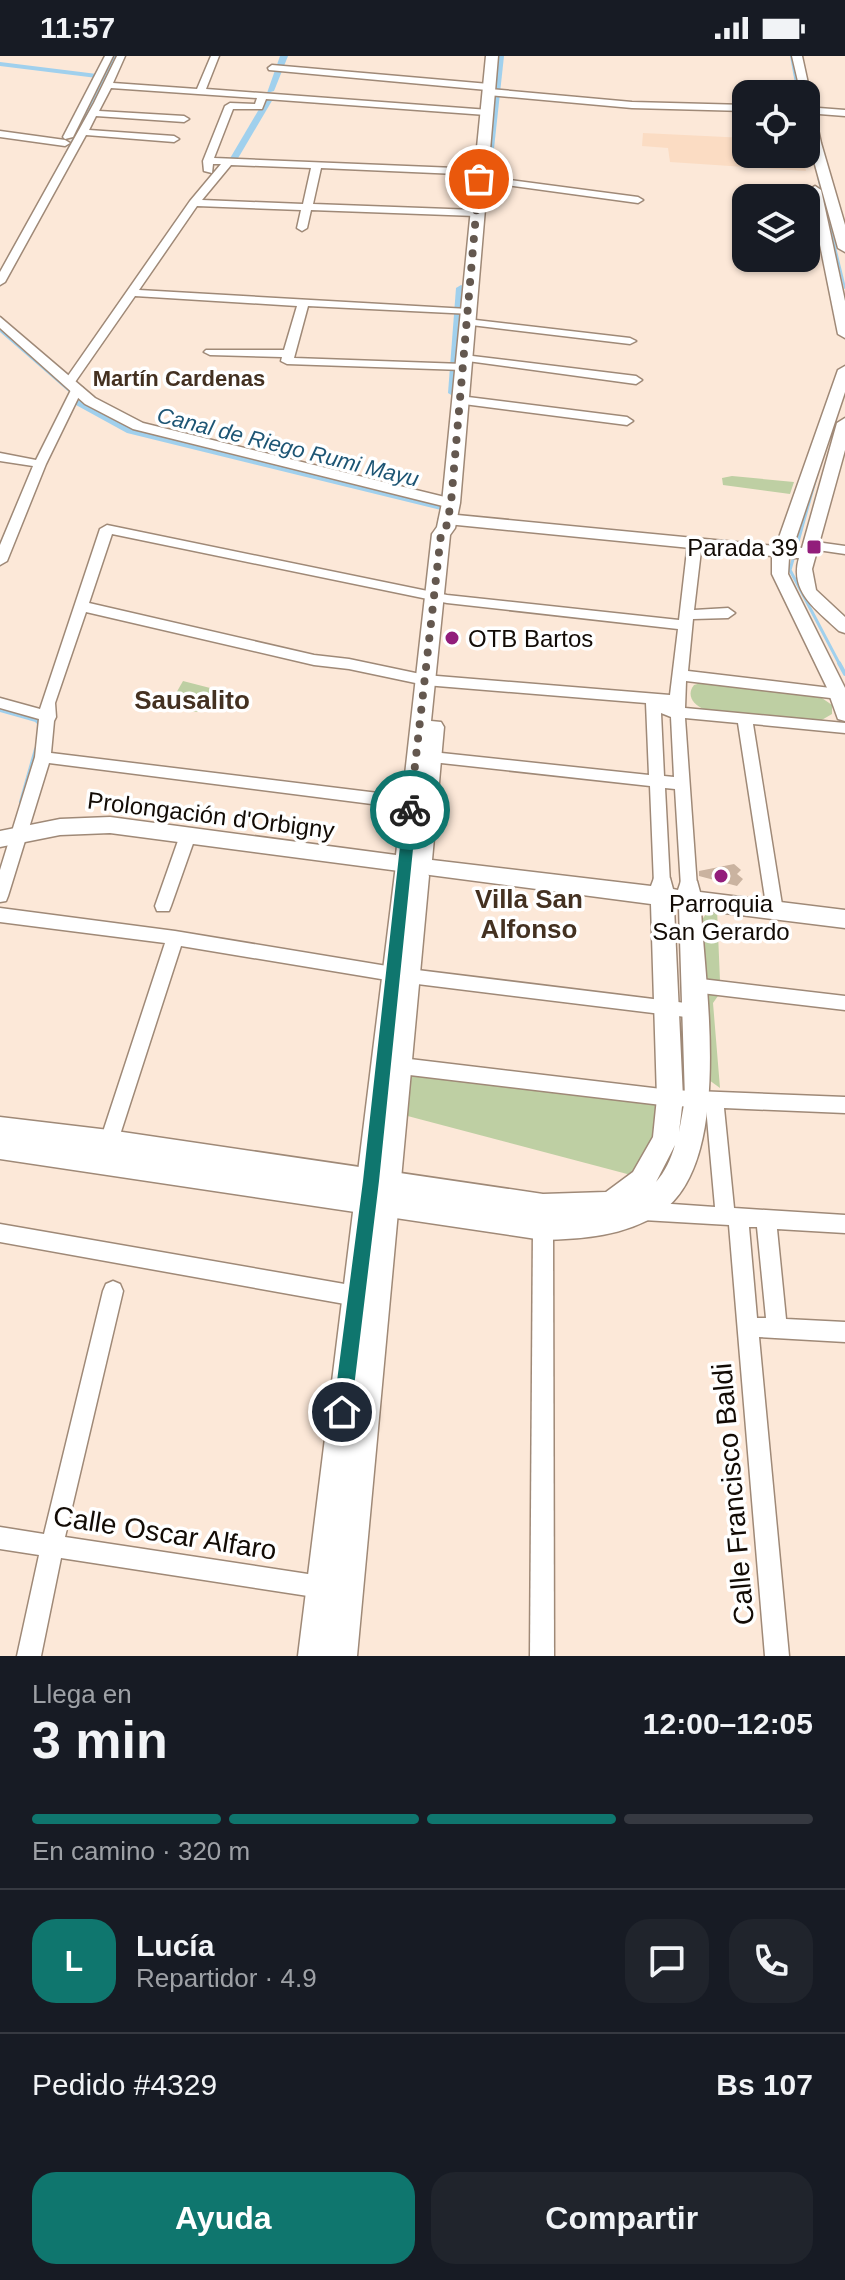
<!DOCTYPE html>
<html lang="es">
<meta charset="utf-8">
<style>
body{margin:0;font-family:Arial,sans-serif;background:#20242c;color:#f1f3f6;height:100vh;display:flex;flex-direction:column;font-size:30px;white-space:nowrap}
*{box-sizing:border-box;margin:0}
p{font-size:26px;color:#9ea1a6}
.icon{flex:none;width:44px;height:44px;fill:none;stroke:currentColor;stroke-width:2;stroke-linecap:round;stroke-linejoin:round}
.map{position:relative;height:1600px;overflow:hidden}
.panel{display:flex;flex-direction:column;background:#171b24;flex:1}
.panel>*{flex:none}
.buttons{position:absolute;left:732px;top:24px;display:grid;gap:16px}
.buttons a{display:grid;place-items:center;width:88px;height:88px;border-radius:16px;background:#171b24;box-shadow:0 2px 6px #0004;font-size:40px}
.pin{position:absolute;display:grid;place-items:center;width:68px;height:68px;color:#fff;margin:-34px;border:4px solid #fff;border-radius:50%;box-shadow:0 2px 8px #0007}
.courier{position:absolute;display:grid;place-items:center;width:80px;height:80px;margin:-40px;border:6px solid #0f766e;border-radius:50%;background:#fff;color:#222;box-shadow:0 2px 10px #0007}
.head em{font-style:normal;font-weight:800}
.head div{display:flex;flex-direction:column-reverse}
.head{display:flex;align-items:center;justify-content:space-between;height:136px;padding:0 32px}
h1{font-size:52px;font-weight:800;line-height:60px}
.bar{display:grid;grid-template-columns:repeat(4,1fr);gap:12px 8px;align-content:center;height:96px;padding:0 32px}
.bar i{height:10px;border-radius:6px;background:#363941}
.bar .selected{background:#0f766e}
.bar p{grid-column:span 4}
.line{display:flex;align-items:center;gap:20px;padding:0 32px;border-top:2px solid #363941}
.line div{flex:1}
.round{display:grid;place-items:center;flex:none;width:84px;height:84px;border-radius:24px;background:#20242c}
.cta{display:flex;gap:16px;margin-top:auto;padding:16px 32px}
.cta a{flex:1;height:92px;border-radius:24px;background:#0f766e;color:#fff;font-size:32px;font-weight:800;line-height:92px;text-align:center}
.cta a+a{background:#20242c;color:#f1f3f6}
.status{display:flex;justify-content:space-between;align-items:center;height:56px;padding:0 40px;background:#171b24;direction:ltr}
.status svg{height:22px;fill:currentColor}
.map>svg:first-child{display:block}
</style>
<div class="status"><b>11:57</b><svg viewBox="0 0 49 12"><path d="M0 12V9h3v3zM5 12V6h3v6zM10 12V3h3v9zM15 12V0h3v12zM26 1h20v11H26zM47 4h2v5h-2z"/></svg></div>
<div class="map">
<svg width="845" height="1600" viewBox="0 0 845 1600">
<rect width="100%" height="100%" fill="#fce8d8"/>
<!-- built -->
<polygon fill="#fbdcc3" points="643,77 746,82 746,98 802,98 806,115 670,106 668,92 642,90"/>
<!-- green -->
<g fill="#becfa3">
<polygon points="732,420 794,426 790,438 723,429 722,422"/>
<polygon points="183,625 214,633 199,656 167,653"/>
<path d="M704,626L819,640L832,649V658L820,665L703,653C693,648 686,639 694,629Z"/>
<path d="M717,853L720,925L709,924L701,919C700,897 689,859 717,853Z"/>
<polygon points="704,937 720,937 713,947 720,1032 709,1024"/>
<polygon points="412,1017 655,1046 661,1053 650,1089 631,1119 400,1058 403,1026"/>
</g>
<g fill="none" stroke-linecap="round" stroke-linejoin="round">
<!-- stream-far2 -->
<g stroke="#a0d0ed" stroke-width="2">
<polyline points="791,0 798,38"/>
<polyline points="806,71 809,85"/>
<polyline points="64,101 115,0"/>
<polyline points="818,121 845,232"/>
<polyline points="27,168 50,127"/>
</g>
<!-- stream-far1 -->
<g stroke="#a0d0ed" stroke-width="3">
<polyline points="0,274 69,334"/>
<polyline points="817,418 790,514 840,609"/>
</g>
<!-- stream -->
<g stroke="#a0d0ed" stroke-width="4">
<polyline points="839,607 845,618"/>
<polyline points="0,654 36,664 42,670"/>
<polyline points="21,746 36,693"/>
</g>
<!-- canal -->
<g fill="#a0d0ed" fill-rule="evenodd">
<polygon points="280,0 288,0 274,35 267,37"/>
<polygon points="496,0 504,0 492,111 488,114 484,111"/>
<polygon points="0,6 97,18 101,20 97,22 0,10"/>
<polygon points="269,41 273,43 237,104 230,106 229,104 265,43"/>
<polygon points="461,229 466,232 458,337 453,340 448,337 456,232"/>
<polygon points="80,344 135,373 440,447 442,435 450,435 451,452 445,455 127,377 76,349 76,345"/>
</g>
</g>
<!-- building -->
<polygon fill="#cab3a0" points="734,808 741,814 737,818 743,823 737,830 699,820 699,815"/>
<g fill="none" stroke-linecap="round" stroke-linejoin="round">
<!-- minor casing -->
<g stroke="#9f8977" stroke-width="3">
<g id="minor">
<polygon points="105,0 113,0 73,81 65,83 63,81"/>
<path d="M117,0H125L113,27L197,33L211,0H219L206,33L489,54V58L486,59L266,43L262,53H233L214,102L480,113L485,116L480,119L321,112L313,148L476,154L481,157L476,160L311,154L307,172L302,175L297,172L301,154L197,150L139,234L468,253L474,256L472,258L308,250L294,302L463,308L469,311L463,314L287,308L281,305L282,301L210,299L204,296L206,294H284L297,250L135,240L73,329L83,332L46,408L7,505L0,509V489L33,410L0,405V397L36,404L73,330L63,327L190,145L221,108H213L212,117L204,115L203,105L225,50L230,47L255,48L257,42L111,32L99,55L184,60L189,63L184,66L96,60L89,74L174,80L179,83L174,86L86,79L5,226L0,229V216L94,47ZM231,109L311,112L303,148L202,144Z"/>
<polygon points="272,9 489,28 494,31 490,33 632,46 746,49 746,55 632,52 488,39 483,36 487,34 269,14 268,12"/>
<polygon points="806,51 845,54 845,60 806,57"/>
<polygon points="0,75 65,84 70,87 65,90 0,81"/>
<polygon points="479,120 638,141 643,144 638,147 476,125 476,121"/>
<polygon points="467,263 630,282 636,285 630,288 463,268 461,266"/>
<polygon points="464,299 636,320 642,324 636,328 460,304 458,302"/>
<polygon points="460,340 627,361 633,365 627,369 456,347 456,341"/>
<path d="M107,469L447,539L679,564L688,486L695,482L700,483L702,486L694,554L728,552L735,557L728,562L693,563L688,615L839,633L845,636L844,642L839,643L686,625L685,652L845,667V677L753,668L783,855L781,860H769L767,855L738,667L685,662L697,831L695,835H683L681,831L675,733L665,732L670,828L668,832H656L654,828L650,730L432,706L424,701L432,696L649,719L646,647L425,629L349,613L314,609L86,556L55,647L56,661L54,665L51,697L411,741L419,747L411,753L49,707L8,840L6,845L0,846V814L35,701L39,663L0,652V642L40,653L100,473ZM112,478L447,547L678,573L670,639L425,619L349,603L314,599L89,547ZM661,657L671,661L674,721L664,720Z"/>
<polygon points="809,485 845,490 845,498 804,492 804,486"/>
<polygon points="188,773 196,779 171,850 169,855 157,855 155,850 180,779"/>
<polygon points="0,852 175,875 393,911 694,948 700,950 703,955 700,960 694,962 393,925 181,890 118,1085 116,1091 109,1093 102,1091 100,1085 165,887 0,866"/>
<polygon points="693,922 845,940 845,954 693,936 687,934 684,929 687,924"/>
<path d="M393,1001L670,1034L845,1041V1057L724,1052L734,1152L845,1159V1177L777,1173L786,1263L845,1266V1286L759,1281L789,1600H765L729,1169L643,1164L636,1161L633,1155L636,1149L643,1146L715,1151L706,1051L670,1050L393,1017L387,1014L384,1009L387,1004ZM749,1171H757L766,1262H757Z"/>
<polygon points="543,1163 550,1166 553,1172 554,1600 530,1600 533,1172 536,1166"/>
<polygon points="0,1168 356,1230 363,1233 366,1240 363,1247 356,1250 0,1186"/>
<polygon points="113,1225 120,1228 123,1235 65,1481 321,1520 329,1523 332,1531 329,1539 321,1542 61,1502 41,1600 17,1600 39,1499 0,1493 0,1471 44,1478 103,1235 106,1228"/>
</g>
</g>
<!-- tertiary casing -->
<g stroke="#9f8977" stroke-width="3">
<g id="tertiary">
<polygon points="792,0 802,0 821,87 845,169 845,196 838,192 809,87 806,38 801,38"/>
<polygon points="815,130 821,134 845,245 845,282 838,278 809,134"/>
<polygon points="0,261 95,342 143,367 457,444 459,447 451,452 133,373 85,348 0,272"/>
<path d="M845,310V336L793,491L802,492L837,367L845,362V394L812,513L816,534L845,561V577L839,575C817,554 789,536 799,502H789L788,518L845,632V643L833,642L830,638L772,518V500L447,468L439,463L447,458L776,490L838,314Z"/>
<polygon points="406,801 413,804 416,813 426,814 429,820 357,1600 298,1600 396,809 399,804"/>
</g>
</g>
<!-- secondary casing -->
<g stroke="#9f8977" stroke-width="3">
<g id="secondary">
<path d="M486,0H498L460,447L455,472L450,479L431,665L441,666L444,671L432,804L651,830L654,822L662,819L670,822L673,833L678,834L681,825L689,822L697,825L700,836L845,854V872L701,854C705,933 734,1106 660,1157C625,1180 583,1183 543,1184L0,1103V1061L109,1074L543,1138L606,1136L633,1116L653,1081L657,1042L651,848L110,777L60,779L0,791V775L60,763L110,761L396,799L432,478L437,471L442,447ZM674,851H679L685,1043L679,1076L683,1042ZM675,1089C671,1103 665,1116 656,1126Z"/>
<polygon points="839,631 845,632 845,665 838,663 829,638"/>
</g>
</g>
<!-- minor -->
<use href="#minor" fill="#fff" fill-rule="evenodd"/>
<!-- tertiary -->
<use href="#tertiary" fill="#fff" fill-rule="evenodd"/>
<!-- secondary -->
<use href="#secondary" fill="#fff" fill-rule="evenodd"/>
</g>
<!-- route -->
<polygon fill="#0f766e" points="410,749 417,754 379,1125 351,1356 348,1362 342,1365 336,1362 333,1356 363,1125 404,754"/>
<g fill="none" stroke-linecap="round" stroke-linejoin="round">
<!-- done -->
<polyline stroke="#64584f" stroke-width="8" stroke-dasharray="0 14.4" points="410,754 441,478 446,472 451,447 479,123"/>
</g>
<!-- markers -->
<g fill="#921d7b" stroke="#fff" stroke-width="3">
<rect x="806" y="483" width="16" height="16" rx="4"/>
<circle cx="452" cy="582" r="8"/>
<circle cx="721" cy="820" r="8"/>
</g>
<g text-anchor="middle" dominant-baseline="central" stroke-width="7" stroke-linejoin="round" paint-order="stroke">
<!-- far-neighbourhood labels -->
<g font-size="22" font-weight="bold" fill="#443121" stroke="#fff">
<text x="179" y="322">Martín Cardenas</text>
</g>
<!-- far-water labels -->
<g font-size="22" font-style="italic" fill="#1d5574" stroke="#fff">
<text transform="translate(288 391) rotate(14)">Canal de Riego Rumi Mayu</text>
</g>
<!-- poi labels -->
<g font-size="24" fill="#120b05" stroke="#fff" text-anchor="end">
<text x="798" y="491">Parada 39</text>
<text x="468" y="582" text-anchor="start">OTB Bartos</text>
<text x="721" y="847" text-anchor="middle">Parroquia<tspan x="721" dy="28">San Gerardo</tspan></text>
</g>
<!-- street labels -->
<g font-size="24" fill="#120b05" stroke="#fff">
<text transform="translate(211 759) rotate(7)">Prolongación d'Orbigny</text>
</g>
<!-- neighbourhood labels -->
<g font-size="26" font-weight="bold" fill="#443121" stroke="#fff">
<text x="192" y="644">Sausalito</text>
<text x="529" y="843">Villa San<tspan x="529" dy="30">Alfonso</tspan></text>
</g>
<!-- near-street labels -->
<g font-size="28" fill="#120b05" stroke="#fff">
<text transform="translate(733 1438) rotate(-95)">Calle Francisco Baldi</text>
<text transform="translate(165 1477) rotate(9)">Calle Oscar Alfaro</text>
</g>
</g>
</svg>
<div class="buttons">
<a><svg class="icon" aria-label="locate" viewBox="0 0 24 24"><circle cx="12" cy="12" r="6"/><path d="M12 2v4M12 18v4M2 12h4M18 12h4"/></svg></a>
<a><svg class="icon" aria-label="layers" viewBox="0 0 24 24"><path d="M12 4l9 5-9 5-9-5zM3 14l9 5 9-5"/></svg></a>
</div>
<div class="pin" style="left:479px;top:123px;background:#ea580c"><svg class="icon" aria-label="bag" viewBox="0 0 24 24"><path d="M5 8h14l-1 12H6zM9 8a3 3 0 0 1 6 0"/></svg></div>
<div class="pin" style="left:342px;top:1356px;background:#1f2937"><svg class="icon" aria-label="home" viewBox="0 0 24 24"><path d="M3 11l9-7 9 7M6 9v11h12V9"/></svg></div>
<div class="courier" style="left:410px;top:754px"><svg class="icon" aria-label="bike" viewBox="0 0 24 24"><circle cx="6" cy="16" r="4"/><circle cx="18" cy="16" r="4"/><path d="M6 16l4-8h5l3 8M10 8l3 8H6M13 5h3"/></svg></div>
</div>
<section class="panel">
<div class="head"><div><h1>3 min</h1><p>Llega en</p></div><em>12:00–12:05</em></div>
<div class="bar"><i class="selected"></i><i class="selected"></i><i class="selected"></i><i></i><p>En camino · 320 m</p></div>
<div class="line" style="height:144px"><b class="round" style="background:#0f766e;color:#fff">L</b><div><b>Lucía</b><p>Repartidor · 4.9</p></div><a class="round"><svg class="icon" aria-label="chat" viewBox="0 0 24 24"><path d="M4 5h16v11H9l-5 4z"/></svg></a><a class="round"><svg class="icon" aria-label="phone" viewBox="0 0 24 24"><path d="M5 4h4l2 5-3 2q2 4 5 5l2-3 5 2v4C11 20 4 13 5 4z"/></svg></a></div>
<div class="line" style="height:104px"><div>Pedido #4329</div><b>Bs 107</b></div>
<div class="cta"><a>Ayuda</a><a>Compartir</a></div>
</section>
